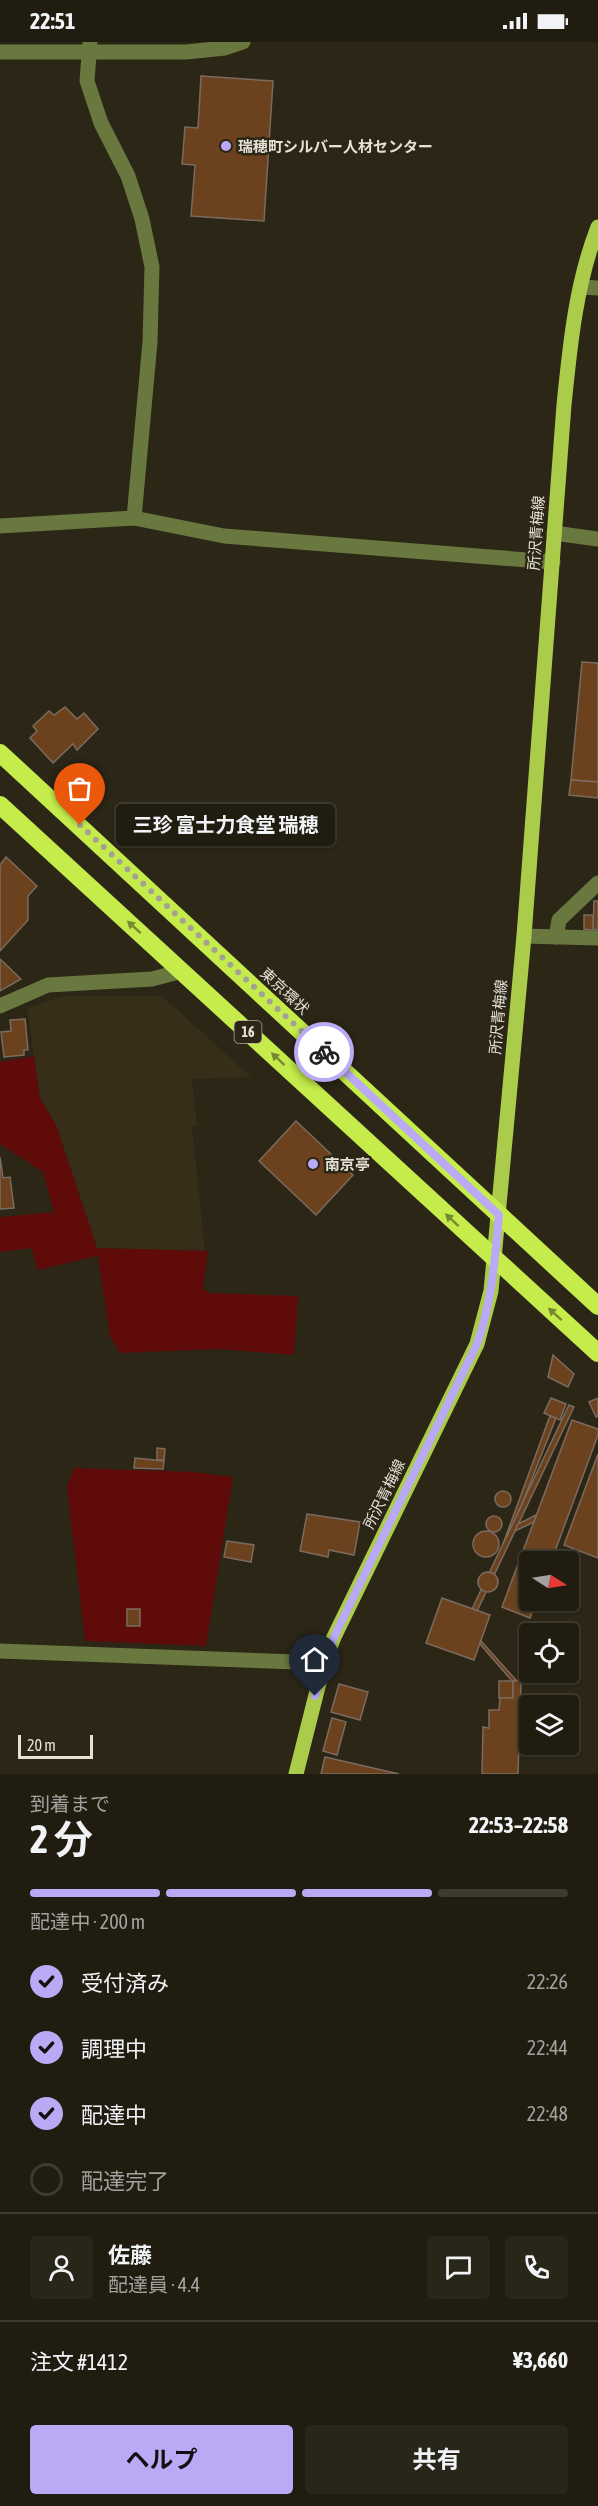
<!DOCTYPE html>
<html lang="ja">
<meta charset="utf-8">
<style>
body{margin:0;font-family:"Asap Condensed","Noto Sans JP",sans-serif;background:#282519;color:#f1f3f6;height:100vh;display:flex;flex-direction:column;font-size:22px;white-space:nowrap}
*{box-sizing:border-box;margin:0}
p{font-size:20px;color:#a2a19f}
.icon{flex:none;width:33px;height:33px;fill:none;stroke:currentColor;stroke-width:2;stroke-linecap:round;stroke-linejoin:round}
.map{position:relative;height:1732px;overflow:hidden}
.side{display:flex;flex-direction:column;background:#201c10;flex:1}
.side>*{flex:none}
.needle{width:39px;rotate:102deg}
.fabs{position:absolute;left:519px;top:1509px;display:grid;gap:12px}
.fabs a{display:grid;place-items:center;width:60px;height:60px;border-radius:6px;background:#201c10;box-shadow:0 2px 4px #0004,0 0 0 2px #3d3a30;font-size:30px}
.scale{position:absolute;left:18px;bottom:15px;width:75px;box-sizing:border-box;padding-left:6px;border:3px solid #e5e1d7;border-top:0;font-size:16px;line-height:21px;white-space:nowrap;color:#e5e1d7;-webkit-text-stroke:4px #2b2616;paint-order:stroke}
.pin{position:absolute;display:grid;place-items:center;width:51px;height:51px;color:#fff;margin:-62px -26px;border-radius:50% 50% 50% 0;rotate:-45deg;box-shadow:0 0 6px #0007}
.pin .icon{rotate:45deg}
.courier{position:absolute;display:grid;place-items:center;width:60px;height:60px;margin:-30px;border:4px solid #baaaf6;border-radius:50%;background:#fff;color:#222;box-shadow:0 2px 8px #0007}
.bubble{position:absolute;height:42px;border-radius:6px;background:#201c10;box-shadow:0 2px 4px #0004,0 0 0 2px #3d3a30;font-size:20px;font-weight:700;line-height:42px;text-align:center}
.overview em{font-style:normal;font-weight:700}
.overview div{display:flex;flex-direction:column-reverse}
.overview{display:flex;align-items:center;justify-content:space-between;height:102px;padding:0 30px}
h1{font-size:39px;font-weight:700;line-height:45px}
.bar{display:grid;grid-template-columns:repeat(4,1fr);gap:9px 6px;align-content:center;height:72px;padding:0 30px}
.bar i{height:8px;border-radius:4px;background:#3d3a30}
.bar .selected{background:#baaaf6}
.bar p{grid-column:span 4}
.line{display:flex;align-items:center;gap:15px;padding:0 30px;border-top:2px solid #3d3a30}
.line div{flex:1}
.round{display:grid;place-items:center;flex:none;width:63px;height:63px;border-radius:6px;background:#282519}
ol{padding:0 30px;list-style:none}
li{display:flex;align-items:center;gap:18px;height:66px}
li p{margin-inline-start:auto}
li .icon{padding:6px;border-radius:50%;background:#baaaf6;color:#111;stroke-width:4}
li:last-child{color:#a2a19f}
li i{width:33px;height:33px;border:3px solid #3d3a30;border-radius:50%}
.action{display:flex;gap:12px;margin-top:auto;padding:12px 30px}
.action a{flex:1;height:69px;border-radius:6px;background:#baaaf6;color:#111;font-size:24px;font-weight:700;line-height:69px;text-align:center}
.action a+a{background:#282519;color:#f1f3f6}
.status{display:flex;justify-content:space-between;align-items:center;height:42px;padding:0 30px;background:#201c10;direction:ltr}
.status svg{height:16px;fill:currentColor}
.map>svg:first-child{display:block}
</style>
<div class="status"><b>22:51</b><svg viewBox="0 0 49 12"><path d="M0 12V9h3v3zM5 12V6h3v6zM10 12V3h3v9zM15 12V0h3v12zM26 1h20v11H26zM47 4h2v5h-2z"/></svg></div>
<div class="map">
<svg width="598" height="1732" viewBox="0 0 598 1732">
<rect width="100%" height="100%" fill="#2b2616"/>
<!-- built -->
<polygon fill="#362e18" points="64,954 162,954 251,1035 250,1038 248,1035 192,1037 197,1084 192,1085 205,1209 97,1206 56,1083 40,1056 27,966"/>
<!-- green -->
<g fill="#5f0b0a">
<polygon points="34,1014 40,1056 56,1083 97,1206 208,1209 203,1246 209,1251 298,1254 294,1313 220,1307 120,1311 110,1294 98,1214 37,1228 32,1206 0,1210 0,1175 54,1170 43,1130 0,1102 0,1020"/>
<polygon points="74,1426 193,1430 233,1435 206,1604 85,1599 67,1445"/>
</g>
<!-- building -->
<g fill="#6b411e" stroke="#7b6b5f" stroke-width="1.5">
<polygon points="201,34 273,39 264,179 191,174 195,123 182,122 185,85 198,86"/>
<polygon points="582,620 598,621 598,740 571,738"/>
<polygon points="65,665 77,677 84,671 98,687 77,708 73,702 53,721 30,696 37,689 33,684 49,669 54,673"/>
<polygon points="571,738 598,740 598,756 569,753"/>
<polygon points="6,815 37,844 28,854 28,878 0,909 0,823"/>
<polygon points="594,859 598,859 598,888 593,887"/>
<polygon points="584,873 593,873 593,888 584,887"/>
<polygon points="0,917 21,937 0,949"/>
<polygon points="25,977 28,1008 24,1008 24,1013 4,1015 1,990 11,989 10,978"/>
<polygon points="296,1079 353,1133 316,1173 259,1119"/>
<polygon points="0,1115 3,1136 10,1135 14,1166 0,1167"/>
<polygon points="553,1313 574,1332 568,1345 548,1335"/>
<polygon points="551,1356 566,1362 560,1378 544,1371"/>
<polygon points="598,1356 598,1374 596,1375 589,1360"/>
<polygon points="569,1363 574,1365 477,1569 472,1567"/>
<polygon points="550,1374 556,1376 522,1462 503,1502"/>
<polygon points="572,1378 598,1387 598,1393 551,1520 530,1520 530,1558 537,1558 530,1576 502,1565"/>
<polygon points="157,1406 165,1407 164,1418 157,1418"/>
<polygon points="598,1412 598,1516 564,1503"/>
<polygon points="135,1416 164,1419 163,1427 134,1426"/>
<circle cx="503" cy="1457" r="8"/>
<polygon points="307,1472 360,1480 354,1513 329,1508 328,1515 300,1509"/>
<polygon points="536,1473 534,1480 515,1489 518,1482"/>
<circle cx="494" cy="1482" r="8"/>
<circle cx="486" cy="1502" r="13"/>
<polygon points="227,1499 254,1503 251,1520 224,1515"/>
<circle cx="488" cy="1540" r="10"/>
<polygon points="442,1556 490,1573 474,1618 426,1601"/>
<rect x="127" y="1567" width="13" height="17"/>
<polygon points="481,1599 516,1638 512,1639 480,1602"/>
<rect x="499" y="1639" width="14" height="17"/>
<polygon points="513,1639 521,1639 518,1732 482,1732 483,1685 489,1686 489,1668 499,1668 500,1656 513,1656"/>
<polygon points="339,1642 368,1650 360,1678 331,1670"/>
<polygon points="332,1676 346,1680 337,1713 323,1709"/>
<polygon points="325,1715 399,1732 321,1732"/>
</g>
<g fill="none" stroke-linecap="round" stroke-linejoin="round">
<!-- minor -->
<g stroke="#68783f" stroke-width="15">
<polyline points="90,0 87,39 101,81 128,134 142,177 152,225 150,300 134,476"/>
<polyline points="0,10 186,10 225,6 243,0"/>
<polyline points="581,245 598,246"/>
<polyline points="0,484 134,476 224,494 553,520"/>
<polyline points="554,491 598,497"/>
<polyline points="524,894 598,896"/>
<polyline points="556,895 559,878 598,841"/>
<polyline points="0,964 48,943 152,937 182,929"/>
<polyline points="0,1609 324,1621"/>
</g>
<!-- major -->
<path stroke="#abcb4a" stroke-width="15" d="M296,1732L324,1621L334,1595L477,1302L491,1249L524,894L564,363C570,303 576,241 598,185"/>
<!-- highway -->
<g stroke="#c5ec4b" stroke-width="18">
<polyline points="0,711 598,1264"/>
<polyline points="0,763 598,1311"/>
</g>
</g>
<!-- one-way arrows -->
<defs><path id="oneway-solid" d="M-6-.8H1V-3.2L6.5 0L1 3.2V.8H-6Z" transform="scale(1.5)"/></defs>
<g fill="#788930">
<use href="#oneway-solid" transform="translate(134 885) rotate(-138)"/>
<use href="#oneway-solid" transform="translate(278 1017) rotate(-137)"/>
<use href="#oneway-solid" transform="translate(452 1178) rotate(-137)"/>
<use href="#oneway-solid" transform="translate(555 1272) rotate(-138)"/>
</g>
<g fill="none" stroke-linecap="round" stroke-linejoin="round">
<!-- done -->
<polyline stroke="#a4a093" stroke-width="6" stroke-dasharray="0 10.8" points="80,783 324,1010"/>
<!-- route -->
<path stroke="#baaaf6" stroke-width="8" d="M315,1654L334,1595L477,1302C492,1260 495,1217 499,1173L324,1010"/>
</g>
<!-- markers -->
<g fill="#baaaf6" stroke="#2b2616" stroke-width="2">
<circle cx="226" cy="104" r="6"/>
<circle cx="313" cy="1122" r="6"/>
</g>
<g text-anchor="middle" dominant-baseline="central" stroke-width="5" stroke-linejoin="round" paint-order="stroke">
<!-- shield labels -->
<rect fill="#2b2616" stroke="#ada99d" stroke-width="1.5" x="234.5" y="979" width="27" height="22" rx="4.5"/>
<g font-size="14" font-weight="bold" fill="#e5e1d7">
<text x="248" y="990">16</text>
</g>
<!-- poi labels -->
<g font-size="15" font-weight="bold" fill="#e5e1d7" stroke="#2b2616" text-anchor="start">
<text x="238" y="104">瑞穂町シルバー人材センター</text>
<text x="325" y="1122">南京亭</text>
</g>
<!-- street labels -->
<g font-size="15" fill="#e5e1d7" stroke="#2b2616">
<text transform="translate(536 491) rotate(-86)">所沢青梅線</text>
<text transform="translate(285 949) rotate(43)">東京環状</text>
<text transform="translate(498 975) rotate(-85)">所沢青梅線</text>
<text transform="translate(384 1452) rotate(-64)">所沢青梅線</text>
</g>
</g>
</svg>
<div class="fabs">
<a><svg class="needle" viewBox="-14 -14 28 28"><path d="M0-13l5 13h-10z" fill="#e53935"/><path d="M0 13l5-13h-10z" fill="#a2a19f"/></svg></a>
<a><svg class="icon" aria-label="locate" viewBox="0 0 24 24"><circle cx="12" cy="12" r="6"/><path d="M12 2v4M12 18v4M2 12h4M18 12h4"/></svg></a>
<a><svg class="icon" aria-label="layers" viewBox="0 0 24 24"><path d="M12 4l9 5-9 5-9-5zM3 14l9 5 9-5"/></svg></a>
</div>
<div class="scale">20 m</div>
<div class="pin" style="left:80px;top:783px;background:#ea580c"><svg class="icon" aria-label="bag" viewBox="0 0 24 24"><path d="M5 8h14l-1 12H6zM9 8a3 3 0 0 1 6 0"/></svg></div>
<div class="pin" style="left:315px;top:1654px;background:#1f2937"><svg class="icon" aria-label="home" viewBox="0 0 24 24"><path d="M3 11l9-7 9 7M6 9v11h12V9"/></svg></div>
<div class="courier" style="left:324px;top:1010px"><svg class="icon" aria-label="bike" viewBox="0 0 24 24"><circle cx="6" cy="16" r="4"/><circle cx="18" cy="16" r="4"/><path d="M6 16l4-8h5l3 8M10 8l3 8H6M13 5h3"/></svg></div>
<div class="bubble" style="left:116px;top:762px;width:219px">三珍 富士力食堂 瑞穂</div>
</div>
<section class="side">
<div class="overview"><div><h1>2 分</h1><p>到着まで</p></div><em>22:53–22:58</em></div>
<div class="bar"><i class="selected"></i><i class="selected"></i><i class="selected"></i><i></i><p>配達中 · 200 m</p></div>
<ol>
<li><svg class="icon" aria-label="check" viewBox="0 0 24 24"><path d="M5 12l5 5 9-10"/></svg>受付済み<p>22:26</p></li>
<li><svg class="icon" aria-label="check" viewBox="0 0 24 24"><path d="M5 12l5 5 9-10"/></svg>調理中<p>22:44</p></li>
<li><svg class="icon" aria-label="check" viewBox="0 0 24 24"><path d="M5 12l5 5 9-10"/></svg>配達中<p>22:48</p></li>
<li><i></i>配達完了</li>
</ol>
<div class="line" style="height:108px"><a class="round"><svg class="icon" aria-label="person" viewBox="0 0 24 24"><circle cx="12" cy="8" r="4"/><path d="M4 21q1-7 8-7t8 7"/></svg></a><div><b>佐藤</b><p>配達員 · 4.4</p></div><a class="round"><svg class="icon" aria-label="chat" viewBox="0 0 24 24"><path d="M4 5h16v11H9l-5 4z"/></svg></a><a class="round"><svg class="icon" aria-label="phone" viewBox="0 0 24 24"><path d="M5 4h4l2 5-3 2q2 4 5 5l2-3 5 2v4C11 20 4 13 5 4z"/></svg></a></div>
<div class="line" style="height:78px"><div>注文 #1412</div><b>¥3,660</b></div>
<div class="action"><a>ヘルプ</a><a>共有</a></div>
</section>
